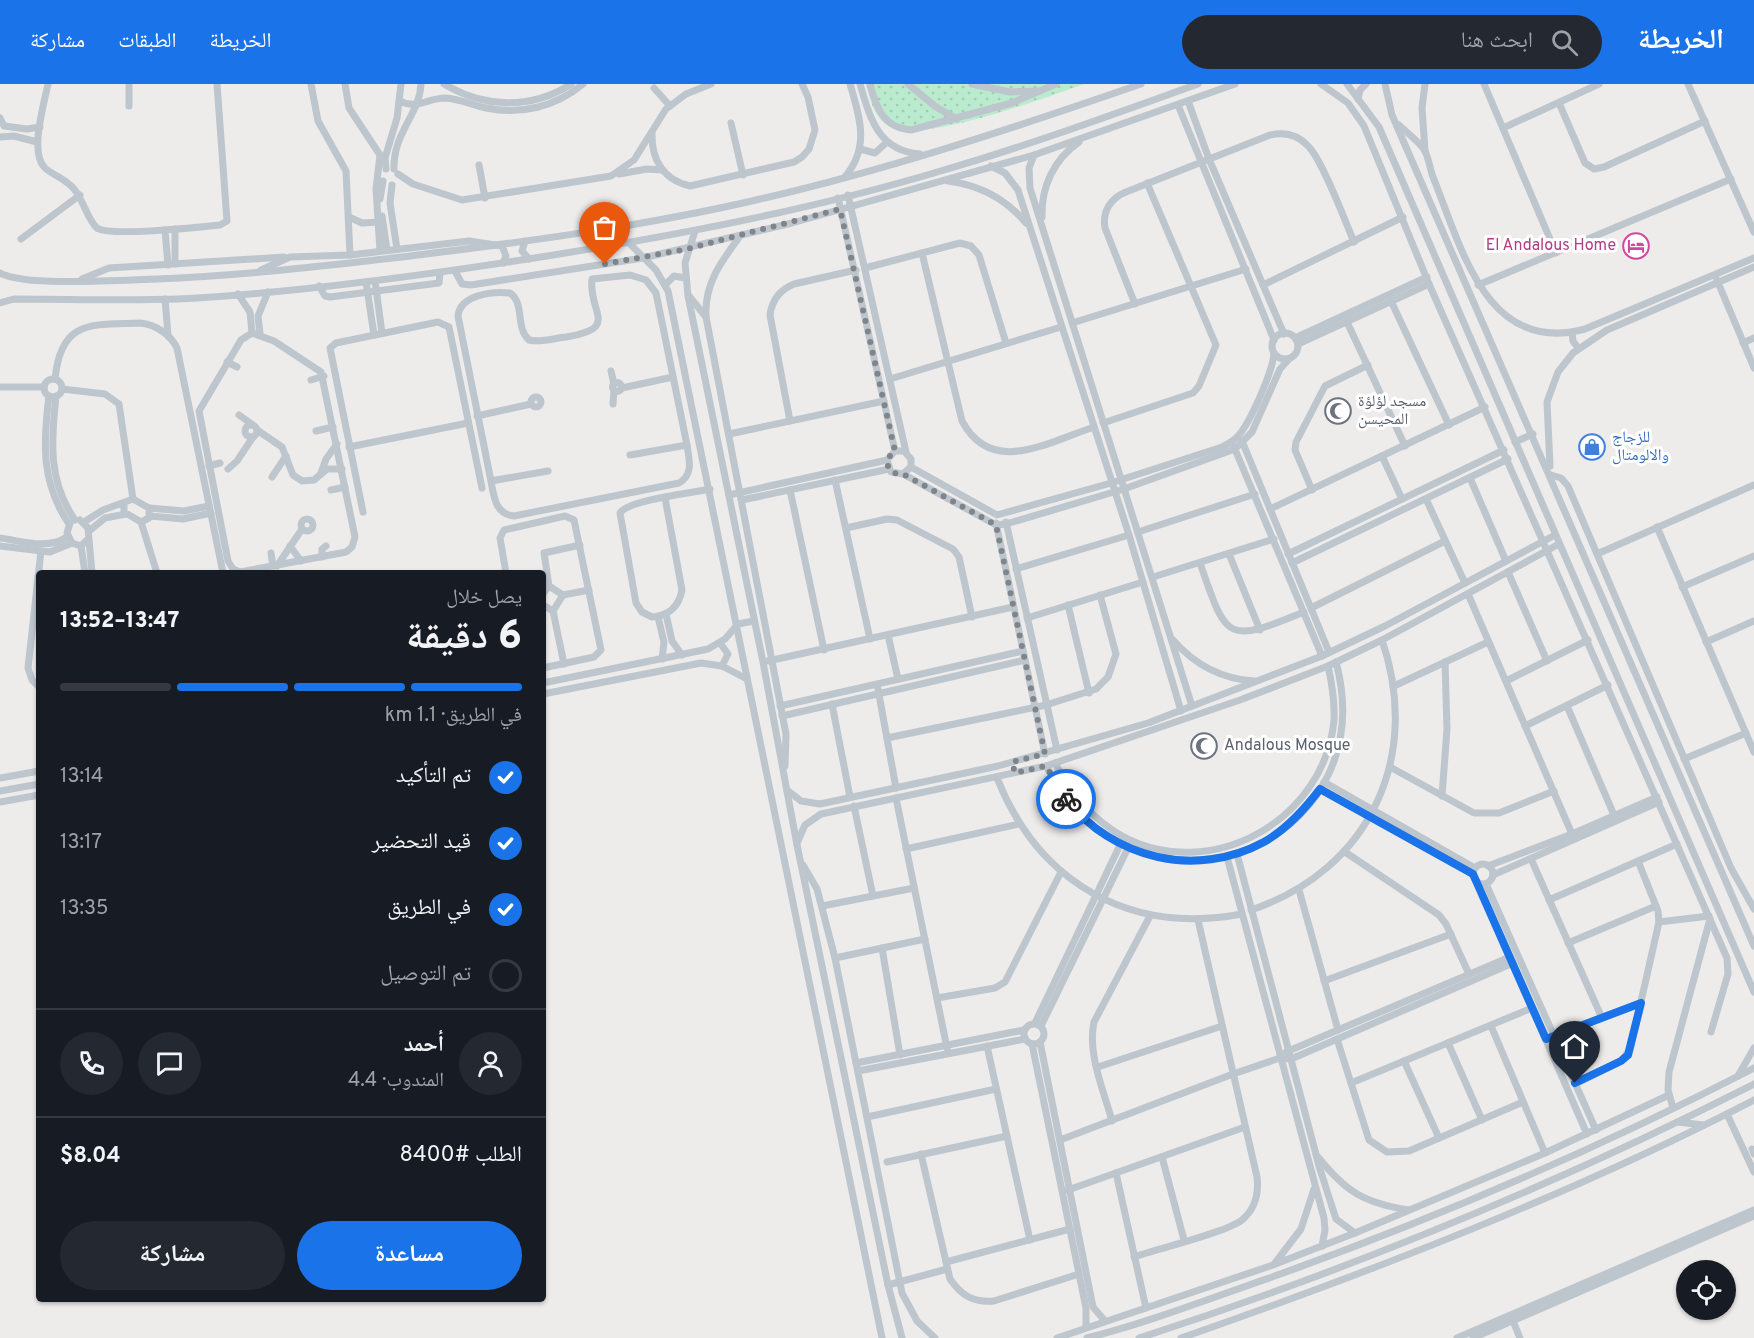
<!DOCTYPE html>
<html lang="ar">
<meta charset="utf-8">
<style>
body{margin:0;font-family:Overpass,"Noto Naskh Arabic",sans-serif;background:#242831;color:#f1f3f6;direction:rtl;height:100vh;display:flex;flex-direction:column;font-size:22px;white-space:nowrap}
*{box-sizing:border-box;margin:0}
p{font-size:20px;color:#9ea1a6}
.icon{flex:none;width:33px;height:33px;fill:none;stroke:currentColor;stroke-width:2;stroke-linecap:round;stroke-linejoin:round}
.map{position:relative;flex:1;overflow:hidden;direction:ltr}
.panel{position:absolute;left:36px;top:486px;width:510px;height:732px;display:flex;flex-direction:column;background:#171b24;border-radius:6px;box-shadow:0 2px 4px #0004;direction:rtl}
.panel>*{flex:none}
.buttons{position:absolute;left:1676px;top:1176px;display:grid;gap:12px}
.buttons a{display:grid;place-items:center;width:60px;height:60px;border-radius:50%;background:#171b24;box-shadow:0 2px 4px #0004;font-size:30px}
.pin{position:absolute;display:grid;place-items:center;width:51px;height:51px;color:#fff;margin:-62px -26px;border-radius:50% 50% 50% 0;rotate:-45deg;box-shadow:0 0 6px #0007}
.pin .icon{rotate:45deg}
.courier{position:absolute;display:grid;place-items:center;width:60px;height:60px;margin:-30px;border:4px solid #1a73e8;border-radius:50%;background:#fff;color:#222;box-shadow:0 2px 8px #0007}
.head em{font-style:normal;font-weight:800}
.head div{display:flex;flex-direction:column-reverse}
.head{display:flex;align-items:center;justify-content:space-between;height:102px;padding:0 24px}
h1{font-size:39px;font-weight:800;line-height:45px}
.bar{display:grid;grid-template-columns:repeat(4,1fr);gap:9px 6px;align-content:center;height:72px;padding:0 24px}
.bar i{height:8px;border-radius:4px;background:#363941}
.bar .current{background:#1a73e8}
.bar p{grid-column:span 4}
.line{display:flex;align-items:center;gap:15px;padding:0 24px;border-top:2px solid #363941}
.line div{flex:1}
.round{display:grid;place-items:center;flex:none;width:63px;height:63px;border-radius:32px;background:#242831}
ol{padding:0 24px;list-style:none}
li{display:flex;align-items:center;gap:18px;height:66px}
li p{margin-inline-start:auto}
li .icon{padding:6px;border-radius:50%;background:#1a73e8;color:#fff;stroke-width:4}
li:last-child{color:#9ea1a6}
li i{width:33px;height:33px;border:3px solid #363941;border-radius:50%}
.button{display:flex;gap:12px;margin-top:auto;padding:12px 24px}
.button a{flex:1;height:69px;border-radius:36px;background:#1a73e8;color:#fff;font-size:24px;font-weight:800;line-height:69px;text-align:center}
.button a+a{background:#242831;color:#f1f3f6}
header{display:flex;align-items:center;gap:36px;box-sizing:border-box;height:84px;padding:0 30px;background:#1a73e8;color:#fff}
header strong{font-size:28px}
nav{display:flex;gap:33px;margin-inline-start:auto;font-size:21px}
.search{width:420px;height:54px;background:#242831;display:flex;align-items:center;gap:15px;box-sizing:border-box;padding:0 21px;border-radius:33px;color:#9ea1a6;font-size:22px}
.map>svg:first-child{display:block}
</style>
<header>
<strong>الخريطة</strong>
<div class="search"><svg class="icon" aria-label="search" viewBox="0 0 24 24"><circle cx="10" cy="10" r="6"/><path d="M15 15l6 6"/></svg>ابحث هنا</div>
<nav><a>الخريطة</a><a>الطبقات</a><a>مشاركة</a></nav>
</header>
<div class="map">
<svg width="1754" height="1254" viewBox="0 0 1754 1254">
<defs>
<pattern id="grass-dots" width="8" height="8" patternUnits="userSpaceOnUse" patternTransform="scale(1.5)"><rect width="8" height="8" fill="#bbebce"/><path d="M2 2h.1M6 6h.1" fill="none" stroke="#a2cbb3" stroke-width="1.8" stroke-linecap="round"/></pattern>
</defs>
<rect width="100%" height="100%" fill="#eeebeb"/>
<!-- grass -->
<path fill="url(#grass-dots)" d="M866,0H1084C1048,13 921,60 890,43C874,34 870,16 866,0Z"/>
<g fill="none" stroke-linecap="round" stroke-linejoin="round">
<!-- minor -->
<g stroke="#bdc5cd" stroke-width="7">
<path d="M48,0C44,20 29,69 45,84C54,92 66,95 74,105C83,115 88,137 97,144C110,153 200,143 220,141L227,137L217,0"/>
<polyline points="129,0 129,22"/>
<polyline points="311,0 318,37 346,87 350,171"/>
<polyline points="345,0 349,24 380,71 376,105 380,167"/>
<path d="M444,0C484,24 531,26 571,0"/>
<path d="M860,0C870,34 878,67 920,70"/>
<path d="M870,0C876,24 884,44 911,46L1012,19L1056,0"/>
<polyline points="908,0 936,23 957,35"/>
<polyline points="972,0 1010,8 1037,7"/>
<polyline points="1321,0 1348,19 1364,42 1429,200 1727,874 1728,890 1711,948"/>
<polyline points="1347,0 1379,43 1754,908"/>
<polyline points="1385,0 1392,31 1754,862"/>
<polyline points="1425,0 1422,24 1425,67"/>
<polyline points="1484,0 1556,169"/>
<polyline points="1688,0 1754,148"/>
<polyline points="654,4 670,22"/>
<polyline points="1358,15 1360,6 1366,0"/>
<path d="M400,17C416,26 428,14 445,14C460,15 472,21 486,24C521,31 555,23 583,0"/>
<polyline points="1188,17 1209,75 1284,250"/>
<polyline points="1559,19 1585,79 1594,85 1604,83 1705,37"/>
<polyline points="1178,21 1274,256"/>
<polyline points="0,34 4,42 27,45 40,43"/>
<polyline points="731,39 743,91"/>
<path d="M1399,41C1407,49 1420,58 1425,67C1429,75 1430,85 1433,93C1461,162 1486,272 1585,245L1754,174"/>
<polyline points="1503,44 1599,0"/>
<path d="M652,48C651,75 663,96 690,102L794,78L802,73L809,65L815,46L808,13L802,0"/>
<polyline points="0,53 14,52 37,58"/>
<polyline points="860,65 875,69 887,58"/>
<polyline points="1034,71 1029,84 1030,104 1192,622"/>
<polyline points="479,81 485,114"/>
<polyline points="991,82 1005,89 1018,106 1129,451 1181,627"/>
<polyline points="386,85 385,74 397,34 401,0"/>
<path d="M394,85C393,48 420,30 421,0"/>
<polyline points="398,90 413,100 462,116 611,92 634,76 666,25 686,10 711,0"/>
<polyline points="619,90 647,85 662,86"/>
<path d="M845,93C870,63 860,34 850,0"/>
<path d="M948,97C979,101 1006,115 1026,139"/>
<polyline points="392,101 390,119 397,165"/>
<polyline points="848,111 906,368"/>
<polyline points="838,114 895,367"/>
<polyline points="380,115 383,97"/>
<polyline points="382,132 387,166"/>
<polyline points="349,133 362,139 379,138"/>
<path d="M1042,133C1041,103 1054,75 1079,58"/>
<polyline points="175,145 175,180"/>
<polyline points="165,146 168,181"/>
<polyline points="695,147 685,179 688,212 763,578 797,761 888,1201 902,1254"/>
<path d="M740,152C721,178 704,200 706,233L786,650L785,682"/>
<polyline points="21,155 80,111"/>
<polyline points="525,157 522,167 529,175"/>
<polyline points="630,160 656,186 668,207 882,1254"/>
<path d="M922,169L962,337C992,393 1048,358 1094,343"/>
<polyline points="865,184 960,159 971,162 979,171 1006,259"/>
<polyline points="261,186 290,173 350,171 469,157 502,162 506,172 503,179"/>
<polyline points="455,187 462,200 471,201 643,174 792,139 1034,71 1235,0"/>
<path d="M0,189C27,203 123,196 157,195C239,192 320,182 402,173C516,159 631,144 743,119C878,89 1011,45 1141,0"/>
<path d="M630,191L646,196L656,209L687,361C689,376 694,390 679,399L514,432C495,430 494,413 491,397L458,232C460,211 492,207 510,209C525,219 515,244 529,256C540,259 555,254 566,253C621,244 588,229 592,195Z"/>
<polyline points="82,195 109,184 284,173"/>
<polyline points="1717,196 1754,284"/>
<polyline points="375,197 382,249"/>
<polyline points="366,198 374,251"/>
<polyline points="666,200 674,192 685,194"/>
<polyline points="1263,201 1403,133"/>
<polyline points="1478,201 1731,95"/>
<polyline points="319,202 325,212 330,213 439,199 440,189"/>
<polyline points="238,210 250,228 252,249"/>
<polyline points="689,212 706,233"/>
<polyline points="165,215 168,251"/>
<polyline points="1391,217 1449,341"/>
<path d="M0,219L14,215C68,215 124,217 178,215C295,209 413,193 528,175C668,153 808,127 944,86C1030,61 1114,30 1198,0"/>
<path d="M1135,220L1105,144C1102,127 1111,114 1126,108L1270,51C1284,48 1298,51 1308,62C1322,75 1345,137 1354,158"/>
<polyline points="1347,238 1405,362"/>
<polyline points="1072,239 1246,185"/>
<polygon points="252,249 274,257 321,288 355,453 352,463 346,468 240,488 233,485 228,477 199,327 241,256"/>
<polyline points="1572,249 1573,257 1578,264"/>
<circle cx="1285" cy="262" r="13"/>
<polyline points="260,250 258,232 268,208"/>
<polyline points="1295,254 1427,193"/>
<polyline points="1743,259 1754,254"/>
<polyline points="1298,260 1429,200"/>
<polyline points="227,278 237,283"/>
<polyline points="611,287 614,300"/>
<circle cx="53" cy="304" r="9"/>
<path d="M55,295C61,234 93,241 141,239C156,241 170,250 177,264L223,489"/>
<polyline points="890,295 1061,243"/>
<polyline points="311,296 324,292"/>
<circle cx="617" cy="303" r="4.5"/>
<polyline points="0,303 44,303"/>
<polyline points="622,304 673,293"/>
<polyline points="62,305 105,310 119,320 133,415"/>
<path d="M49,312C43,359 41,399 69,440"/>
<path d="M56,312C51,358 48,397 75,436"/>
<circle cx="536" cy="318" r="5"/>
<polyline points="613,320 614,306"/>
<polyline points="239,331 253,341"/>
<polyline points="477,332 531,320"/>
<path d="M790,337L770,231C772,216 779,206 794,200L856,186"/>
<polyline points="1103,339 1193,309 1199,302 1216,261 1147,99"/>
<circle cx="251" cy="347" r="6"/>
<polyline points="257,346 282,363 293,391 302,397 314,396 327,385 342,385"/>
<polyline points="316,347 333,343"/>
<polyline points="729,350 884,317"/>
<polyline points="1242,357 1329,568"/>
<polyline points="1515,358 1533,350"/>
<polyline points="349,363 468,339"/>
<polyline points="1234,363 1322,572"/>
<polyline points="630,371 687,361"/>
<polyline points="1382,372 1402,415"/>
<polyline points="209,382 220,379"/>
<polyline points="1550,382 1547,318 1558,288 1573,269 1607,246 1754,183"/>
<path d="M911,383L997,431L1111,399L1222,363C1228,360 1234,357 1238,352C1250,339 1273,287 1274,269"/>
<polyline points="228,385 237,377 253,353"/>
<polyline points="321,389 326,375 337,360"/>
<polyline points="903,390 911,383 911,375 904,367 895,367 887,376 891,388 903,390 996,441 1006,440 1124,405 1235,365 1252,348 1280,285 1289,275"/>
<polyline points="1551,391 1561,394 1568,402 1731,784 1754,825"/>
<polyline points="272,393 286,372"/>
<polyline points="1470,394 1506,477"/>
<polyline points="835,396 870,555"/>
<polyline points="491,397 548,387"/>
<polyline points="331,406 345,403"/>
<polyline points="790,406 824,566"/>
<polyline points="1312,406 1295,366 1296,358 1325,302 1368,281"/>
<polyline points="729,411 887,376"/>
<path d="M665,414L682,506C679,522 669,532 652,533L642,528L636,519L620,429C628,416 692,409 710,405"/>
<polyline points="1426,415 1465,499"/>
<polyline points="742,416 889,385"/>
<polyline points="149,424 184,427 209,422"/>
<polyline points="1270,425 1485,323"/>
<polyline points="363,428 330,264 336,259 438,238 449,243 482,404"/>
<polyline points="150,432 183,435 211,429"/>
<circle cx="307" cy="441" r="6"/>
<polyline points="80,436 88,444 92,489"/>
<polyline points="84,438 103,426 133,415 149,424 149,434 141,438 124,428 124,420"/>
<polyline points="141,438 157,489"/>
<polyline points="1006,438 1057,666"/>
<polyline points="70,439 67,449 72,459 81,462 88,455"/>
<polyline points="996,439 1045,670"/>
<polyline points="1657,443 1754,668"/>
<polyline points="846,444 887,435 897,436 953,465 959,473 972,533"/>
<polyline points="89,447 105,434 126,430"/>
<polyline points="1138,448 1255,410"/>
<path d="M0,454C22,457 48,466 67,453"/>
<polyline points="0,462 50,468 72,459"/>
<polyline points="81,462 85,489"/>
<polyline points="290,462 301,477"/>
<polyline points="271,469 273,482"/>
<polyline points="1229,470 1260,546"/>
<polyline points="1288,470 1504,366"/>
<polyline points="1597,470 1754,401"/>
<polyline points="322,473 322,465 326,462"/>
<path d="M1200,479C1227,557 1226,560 1304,528"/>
<polyline points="1292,479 1508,375"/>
<polyline points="277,482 302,445"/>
<polyline points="1016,485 1129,451"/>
<polyline points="1508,488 1547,577"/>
<polyline points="506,489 500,454 504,446 565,432 574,436 601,566 594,573 543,584"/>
<polyline points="1153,493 1274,455"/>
<polyline points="1682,503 1754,472"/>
<polyline points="543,510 549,502"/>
<polyline points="1468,510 1572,750"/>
<polyline points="563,511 589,506"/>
<polyline points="543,521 553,527 563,511 549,502 544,469 580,461"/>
<polyline points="1068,521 1089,609"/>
<polyline points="1311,524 1445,457"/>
<polyline points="553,527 564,580"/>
<polyline points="666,530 672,557 682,571"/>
<polyline points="658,533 664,558 662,575"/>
<polyline points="1027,534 1143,498"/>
<polyline points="888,551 898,595"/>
<path d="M1173,556C1194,580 1222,595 1254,597"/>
<polyline points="1706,558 1754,537"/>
<polyline points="720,559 728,570 722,582"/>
<polyline points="768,577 1013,523"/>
<polyline points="1506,597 1588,556"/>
<polyline points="543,599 708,565 725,555 738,540 754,537"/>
<polyline points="1394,602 1488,558"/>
<polyline points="39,603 32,596 28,584 41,467"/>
<polyline points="878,605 896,704"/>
<polyline points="543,610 701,579 722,582 747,595"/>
<polyline points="832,620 850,713"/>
<polyline points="780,622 1023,567"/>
<polyline points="1567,622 1614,731"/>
<polyline points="782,632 1025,576"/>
<polyline points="1525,642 1608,601"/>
<polyline points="887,654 1046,621 1096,605 1108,593 1116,570 1100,511"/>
<polyline points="1684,675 1746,649"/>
<path d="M1055,679C1071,710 1092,735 1122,752C1211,800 1325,736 1334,636C1335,618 1332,600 1328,582"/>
<path d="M1046,682C1137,859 1386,765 1336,578"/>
<polyline points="1390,683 1474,729 1499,729 1554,707"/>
<polyline points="0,694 39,687"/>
<path d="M997,694C1039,799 1129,851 1242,830"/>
<polyline points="1324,698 1475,784"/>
<polyline points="1320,705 1473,790"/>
<polyline points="787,706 801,717 820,720 998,682 1148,639 1322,572 1385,542 1555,451"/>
<polyline points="0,707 39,700"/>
<polyline points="1442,712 1447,645 1445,578"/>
<polyline points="896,714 948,969"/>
<polyline points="0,718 39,711"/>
<polyline points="854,722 873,812"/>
<polyline points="797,759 805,741 821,730 1046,682 1240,616 1328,582 1382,556 1559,460"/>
<polyline points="906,765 1019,740"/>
<polyline points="1345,768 1439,831 1446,840 1469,890"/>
<polyline points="1237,770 1319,1082 1336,1135 1355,1149"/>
<polyline points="1227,773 1324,1134 1325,1146 1322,1162"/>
<polyline points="1531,775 1602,934"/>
<circle cx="1483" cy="790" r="10"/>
<polyline points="803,781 817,805 835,874 902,1209 917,1237 935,1254"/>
<polyline points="1488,782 1572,750 1657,713"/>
<polyline points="1493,791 1659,718"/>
<polyline points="1477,798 1587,1050"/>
<polyline points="1486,800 1596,1046"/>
<polyline points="1299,806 1338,946"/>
<polyline points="1549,816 1677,760"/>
<polyline points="822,822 914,804"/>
<path d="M1251,826C1370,786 1422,673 1382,556"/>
<polyline points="1659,838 1709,832"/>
<polyline points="1568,859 1656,822"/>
<polyline points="882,864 900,971"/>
<polyline points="835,874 925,855"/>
<polyline points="1324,897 1451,850"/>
<polyline points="937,914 995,904 1005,898 1061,788"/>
<polyline points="1035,939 1120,761"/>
<circle cx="1034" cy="950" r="10"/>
<polyline points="1041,942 1128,764"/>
<polyline points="1491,942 1545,1069"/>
<polyline points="1551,953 1641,919"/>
<polyline points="1337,955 1369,1056 1387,1068 1409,1067 1523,1018"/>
<polyline points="1040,958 1093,1223 1105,1237"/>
<polyline points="1448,959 1482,1036"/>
<polyline points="1032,960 1086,1224 1086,1243"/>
<polyline points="987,962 1030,1156"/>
<polyline points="1286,968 1510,873"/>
<polyline points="1404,977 1439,1054"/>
<polyline points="856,979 1024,946"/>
<polyline points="1098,983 1222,942"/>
<polyline points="858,987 1025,955"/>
<polyline points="1738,992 1754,964"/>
<polyline points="1351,999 1532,924"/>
<polyline points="1575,1000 1621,977 1630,966 1659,838 1658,827 1638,777"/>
<polyline points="1673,1024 1668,1006 1669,988 1710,835"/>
<polyline points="1727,1030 1754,1088"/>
<polyline points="867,1033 996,1005"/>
<path d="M1112,1037C1104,1007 1087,970 1094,938L1150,832"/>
<polyline points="1678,1038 1703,1041"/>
<polyline points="1060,1056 1233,990 1280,974 1291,975 1513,879"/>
<polyline points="1752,1065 1754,1070"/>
<path d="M921,1070L950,1195C961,1211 973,1219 994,1217L1079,1190"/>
<polyline points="1162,1073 1184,1156"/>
<path d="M1318,1073C1346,1108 1364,1119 1409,1126"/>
<polyline points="887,1078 1007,1052"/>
<polyline points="1116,1089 1146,1224"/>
<polyline points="1068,1106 1245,1043"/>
<path d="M1134,1173C1157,1165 1227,1148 1242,1136C1255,1125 1259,1110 1257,1093L1198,836"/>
<polyline points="946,1178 1070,1145"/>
<polyline points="1275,1179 1301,1145 1314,1105"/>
<polyline points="888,1201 947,1185"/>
<polyline points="1513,1237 1520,1254"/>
<polyline points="1057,1254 1273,1181 1355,1149 1545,1069 1669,1011"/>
<path d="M1087,1254C1150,1238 1211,1214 1272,1193C1437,1134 1599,1064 1754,984"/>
<path d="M1139,1254C1350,1186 1557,1100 1754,1000"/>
<path d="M1181,1254C1376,1186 1570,1111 1754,1016"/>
<polyline points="1457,1254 1754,1126"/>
<polyline points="1473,1254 1754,1132"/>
</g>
</g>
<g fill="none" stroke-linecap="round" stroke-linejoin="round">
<!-- done -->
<polyline stroke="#80858b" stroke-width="6" stroke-dasharray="0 10.8" points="605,180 687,165 840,125 895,367 888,374 888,383 894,389 903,390 996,441 1045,670 1012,678 1015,689 1046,682 1066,715"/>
<!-- route -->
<path stroke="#1a73e8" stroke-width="8" d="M1066,715C1113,775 1196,795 1264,758C1287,745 1304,726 1320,705L1473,790L1546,955L1641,919L1628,971L1621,977L1575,999"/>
</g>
<!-- icons -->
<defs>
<g id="hotel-ring" transform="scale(1.35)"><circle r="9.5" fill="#fff" stroke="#d1479c" stroke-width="1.5"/><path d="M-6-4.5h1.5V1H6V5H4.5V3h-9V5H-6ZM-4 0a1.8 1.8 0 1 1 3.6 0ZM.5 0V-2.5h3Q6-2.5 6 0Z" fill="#d1479c"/></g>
<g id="mosque-ring" transform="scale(1.35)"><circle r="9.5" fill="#fff" stroke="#6b7280" stroke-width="1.5"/><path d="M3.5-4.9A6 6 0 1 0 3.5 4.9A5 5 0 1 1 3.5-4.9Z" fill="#6b7280"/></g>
<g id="shop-ring" transform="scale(1.35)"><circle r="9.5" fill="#fff" stroke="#3f7fe0" stroke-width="1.5"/><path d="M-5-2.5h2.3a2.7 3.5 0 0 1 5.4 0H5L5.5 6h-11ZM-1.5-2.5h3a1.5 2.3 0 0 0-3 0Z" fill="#3f7fe0"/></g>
</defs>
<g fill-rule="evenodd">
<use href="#hotel-ring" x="1636" y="162"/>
<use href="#mosque-ring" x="1338" y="327"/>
<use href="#shop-ring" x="1592" y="363"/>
<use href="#mosque-ring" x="1204" y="662"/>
</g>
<g text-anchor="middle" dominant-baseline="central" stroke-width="6" stroke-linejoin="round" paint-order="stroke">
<!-- hotel labels -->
<g font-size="16" fill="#b23c85" stroke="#fff" text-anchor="end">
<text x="1616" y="162">El Andalous Home</text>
</g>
<!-- worship labels -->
<g font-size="16" fill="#5b616d" stroke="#fff" text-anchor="start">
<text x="1358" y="318">مسجد لؤلؤة<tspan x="1358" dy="18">المحيسن</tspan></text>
<text x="1224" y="662">Andalous Mosque</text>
</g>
<!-- shop labels -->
<g font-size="16" fill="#366cbe" stroke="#fff" text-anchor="start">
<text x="1612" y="354">للزجاج<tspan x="1612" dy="18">والالومتال</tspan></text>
</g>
</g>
</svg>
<div class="buttons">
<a><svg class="icon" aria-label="locate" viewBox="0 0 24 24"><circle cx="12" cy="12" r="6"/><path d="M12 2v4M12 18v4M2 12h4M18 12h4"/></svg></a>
</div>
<div class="pin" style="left:605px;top:180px;background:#ea580c"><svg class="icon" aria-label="bag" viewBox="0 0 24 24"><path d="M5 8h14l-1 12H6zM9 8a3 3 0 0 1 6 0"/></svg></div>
<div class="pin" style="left:1575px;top:999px;background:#1f2937"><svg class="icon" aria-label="home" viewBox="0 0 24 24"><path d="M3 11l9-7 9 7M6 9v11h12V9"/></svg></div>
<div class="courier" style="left:1066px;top:715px"><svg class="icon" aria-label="bike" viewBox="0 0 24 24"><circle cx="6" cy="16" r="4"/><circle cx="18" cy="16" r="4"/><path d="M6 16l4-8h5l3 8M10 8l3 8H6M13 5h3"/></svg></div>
<section class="panel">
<div class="head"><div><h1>6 دقيقة</h1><p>يصل خلال</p></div><em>13:47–13:52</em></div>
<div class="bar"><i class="current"></i><i class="current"></i><i class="current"></i><i></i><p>في الطريق · 1.1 km</p></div>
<ol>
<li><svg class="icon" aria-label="check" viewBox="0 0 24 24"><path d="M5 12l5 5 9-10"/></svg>تم التأكيد<p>13:14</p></li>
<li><svg class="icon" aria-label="check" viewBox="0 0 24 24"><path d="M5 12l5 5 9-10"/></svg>قيد التحضير<p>13:17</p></li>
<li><svg class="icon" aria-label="check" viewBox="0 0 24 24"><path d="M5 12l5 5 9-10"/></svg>في الطريق<p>13:35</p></li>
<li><i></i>تم التوصيل</li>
</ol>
<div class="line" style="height:108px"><a class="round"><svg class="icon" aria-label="person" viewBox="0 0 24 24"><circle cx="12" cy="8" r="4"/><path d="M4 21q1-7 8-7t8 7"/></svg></a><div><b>أحمد</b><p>المندوب · 4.4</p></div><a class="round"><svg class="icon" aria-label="chat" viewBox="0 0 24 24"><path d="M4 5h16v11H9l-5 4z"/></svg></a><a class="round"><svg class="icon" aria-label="phone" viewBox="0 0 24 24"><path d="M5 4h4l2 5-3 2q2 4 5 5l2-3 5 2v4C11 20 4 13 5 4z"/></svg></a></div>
<div class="line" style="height:78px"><div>الطلب #8400</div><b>$8.04</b></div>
<div class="button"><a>مساعدة</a><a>مشاركة</a></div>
</section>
</div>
